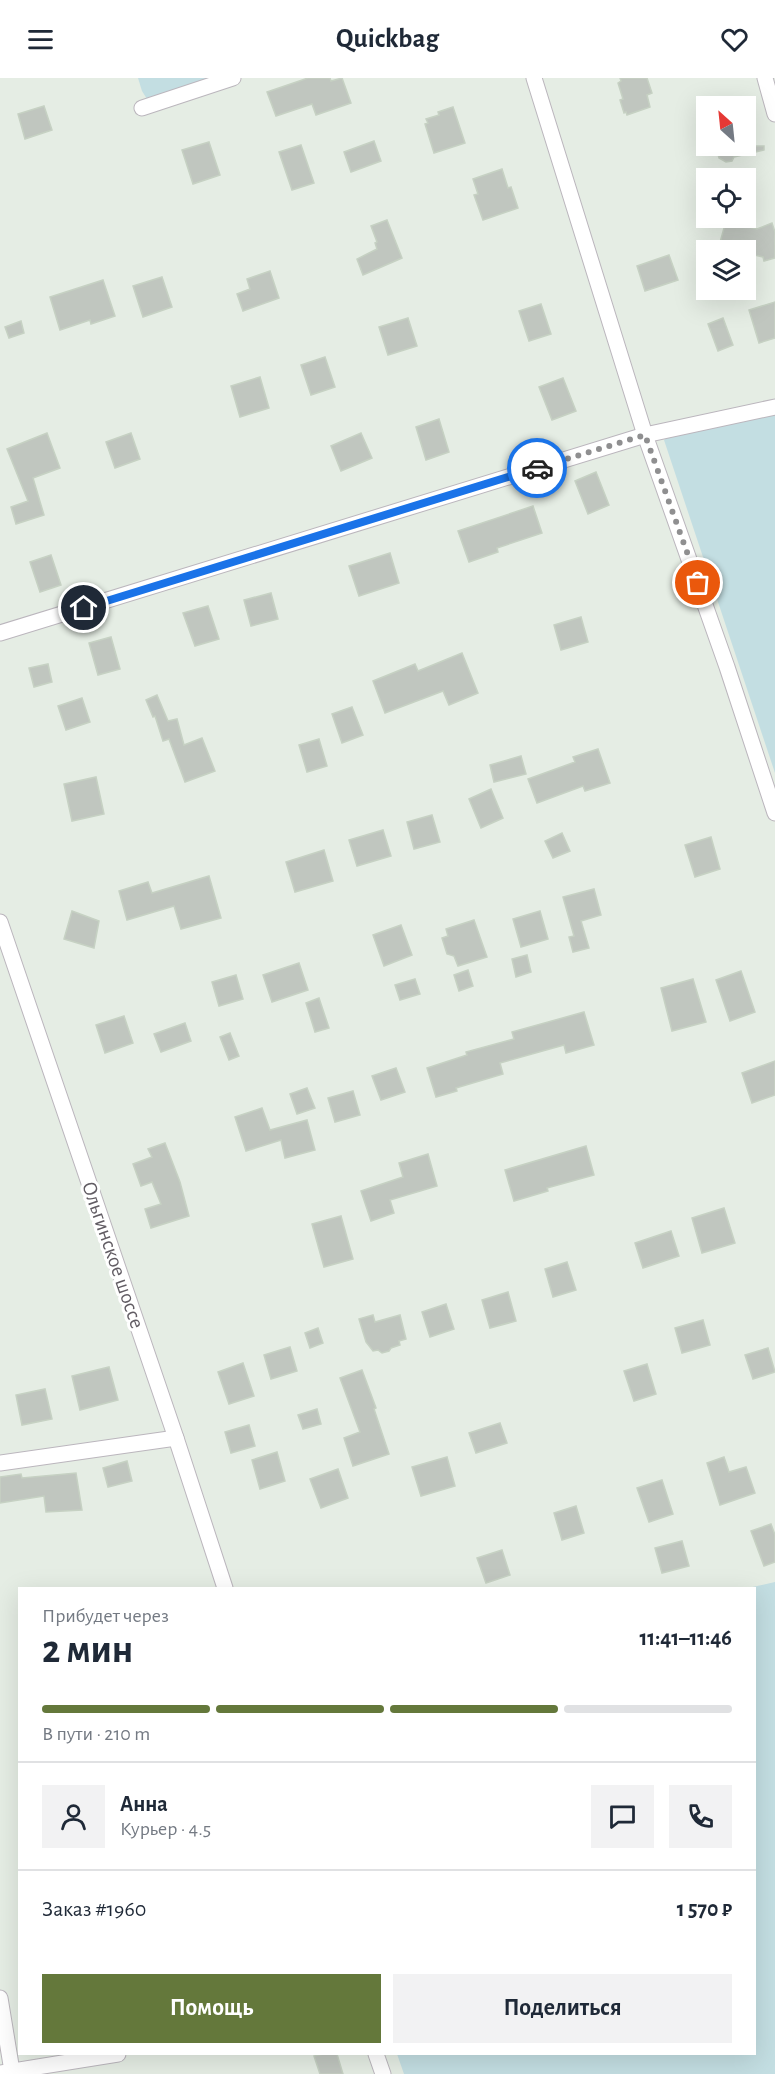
<!DOCTYPE html>
<html lang="ru">
<meta charset="utf-8">
<style>
body{margin:0;font-family:"Alegreya Sans",sans-serif;background:#f2f2f3;color:#1f2937;height:100vh;display:flex;flex-direction:column;font-size:22px;white-space:nowrap}
*{box-sizing:border-box;margin:0}
p{font-size:20px;color:#747a83}
.icon{flex:none;width:33px;height:33px;fill:none;stroke:currentColor;stroke-width:2;stroke-linecap:round;stroke-linejoin:round}
.map{position:relative;flex:1;overflow:hidden}
.side{position:absolute;left:18px;top:1509px;width:738px;height:468px;display:flex;flex-direction:column;background:#fff;border-radius:0px;box-shadow:0 6px 24px #0002}
.side>*{flex:none}
.needle{width:39px;rotate:333deg}
.fabs{position:absolute;left:696px;top:18px;display:grid;gap:12px}
.fabs a{display:grid;place-items:center;width:60px;height:60px;border-radius:0px;background:#fff;box-shadow:0 6px 24px #0002;font-size:30px}
.pin{position:absolute;display:grid;place-items:center;width:51px;height:51px;color:#fff;margin:-26px;border:3px solid #fff;border-radius:50%;box-shadow:0 2px 6px #0007}
.courier{position:absolute;display:grid;place-items:center;width:60px;height:60px;margin:-30px;border:4px solid #1a73e8;border-radius:50%;background:#fff;color:#222;box-shadow:0 2px 8px #0007}
.head em{font-style:normal;font-weight:600}
.head div{display:flex;flex-direction:column-reverse}
.head{display:flex;align-items:center;justify-content:space-between;height:102px;padding:0 24px}
h1{font-size:39px;font-weight:600;line-height:45px}
.bar{display:grid;grid-template-columns:repeat(4,1fr);gap:9px 6px;align-content:center;height:72px;padding:0 24px}
.bar i{height:8px;border-radius:4px;background:#e0e1e3}
.bar .selected{background:#64783b}
.bar p{grid-column:span 4}
.line{display:flex;align-items:center;gap:15px;padding:0 24px;border-top:2px solid #e0e1e3}
.line div{flex:1}
.round{display:grid;place-items:center;flex:none;width:63px;height:63px;border-radius:0px;background:#f2f2f3}
.cta{display:flex;gap:12px;margin-top:auto;padding:12px 24px}
.cta a{flex:1;height:69px;border-radius:0px;background:#64783b;color:#fff;font-size:24px;font-weight:600;line-height:69px;text-align:center}
.cta a+a{background:#f2f2f3;color:#1f2937}
header{display:flex;justify-content:space-between;align-items:center;height:78px;padding:0 24px;background:#fff;font-size:27px;font-weight:600}
.map>svg:first-child{display:block}
</style>
<header><svg class="icon" aria-label="menu" viewBox="0 0 24 24"><path d="M4 6h16M4 12h16M4 18h16"/></svg>Quickbag<svg class="icon" aria-label="heart" viewBox="0 0 24 24"><path d="M12 20l-8-8c-3-5 5-10 8-4 3-6 11-1 8 4z"/></svg></header>
<div class="map">
<svg width="775" height="1996" viewBox="0 0 775 1996">
<rect width="100%" height="100%" fill="#e5ede4"/>
<!-- green -->
<g fill="#c3dee2">
<polygon points="138,0 216,0 147,21 142,13"/>
<polygon points="775,336 775,695 664,362 675,352"/>
<polygon points="775,1504 775,1996 404,1996 397,1976 754,1976 754,1510 748,1510"/>
</g>
<!-- building -->
<g fill="#c0c6bf" stroke="#c6d1c3" stroke-width="1.5">
<polygon points="308,0 330,0 331,3 342,0 351,25 316,37 312,26 276,38 267,14"/>
<polygon points="620,0 647,0 652,15 647,17 650,29 627,37 626,34 624,35 620,22 623,21 618,5 621,3"/>
<polygon points="44,28 52,52 25,61 18,36"/>
<polygon points="453,29 465,65 434,75 425,46 428,45 426,41 439,37 438,34"/>
<polygon points="374,63 381,83 351,94 344,74"/>
<polygon points="209,64 220,97 193,106 182,72"/>
<polygon points="301,67 314,105 292,112 279,74"/>
<polygon points="716,68 764,68 764,72 734,79 732,83 726,84 719,80"/>
<polygon points="502,91 508,110 511,109 518,130 483,142 474,117 478,116 473,101"/>
<polygon points="387,142 402,180 363,197 357,181 377,171 375,165 377,164 371,148"/>
<polygon points="726,143 757,151 772,145 775,154 775,180 764,183 763,179 746,175 746,172 719,168"/>
<polygon points="669,177 678,202 645,213 637,188"/>
<polygon points="270,193 279,220 243,233 237,216 250,211 247,201"/>
<polygon points="162,199 172,229 143,239 133,208"/>
<polygon points="103,202 115,238 91,246 90,242 60,252 50,219"/>
<polygon points="775,224 775,260 759,265 749,232"/>
<polygon points="541,226 551,256 529,263 519,233"/>
<polygon points="408,240 417,268 388,277 379,249"/>
<polygon points="723,240 733,267 718,273 708,246"/>
<polygon points="21,243 24,255 9,260 5,249"/>
<polygon points="325,279 335,309 311,317 301,287"/>
<polygon points="260,299 269,330 240,339 231,308"/>
<polygon points="563,300 576,333 552,342 539,309"/>
<polygon points="439,341 449,374 426,382 416,349"/>
<polygon points="47,355 60,390 33,400 44,437 16,446 11,429 28,423 7,371"/>
<polygon points="131,355 140,381 115,390 106,364"/>
<polygon points="361,355 372,380 341,393 331,368"/>
<polygon points="596,394 609,427 588,436 575,403"/>
<polygon points="533,428 542,455 497,470 498,474 469,484 458,453"/>
<polygon points="390,475 399,505 359,518 349,488"/>
<polygon points="51,477 61,507 40,514 30,484"/>
<polygon points="271,515 278,541 251,548 244,522"/>
<polygon points="208,528 219,561 195,568 183,535"/>
<polygon points="581,539 588,564 561,572 554,547"/>
<polygon points="111,559 120,591 98,597 89,565"/>
<polygon points="462,575 478,615 449,627 443,613 385,635 373,603 415,586 418,593"/>
<polygon points="48,586 52,604 34,609 29,590"/>
<polygon points="157,617 168,643 177,641 184,667 202,660 215,693 185,704 169,661 163,663 155,638 153,639 146,622"/>
<polygon points="82,620 90,644 66,652 58,628"/>
<polygon points="352,629 363,657 342,665 332,636"/>
<polygon points="319,661 327,688 307,694 299,667"/>
<polygon points="598,671 610,705 585,713 583,708 537,725 528,701 575,684 573,679"/>
<polygon points="521,678 526,696 494,704 490,687"/>
<polygon points="96,699 104,736 72,743 64,706"/>
<polygon points="491,711 503,740 481,750 469,721"/>
<polygon points="432,737 440,764 414,771 407,744"/>
<polygon points="383,752 391,778 357,788 349,762"/>
<polygon points="562,755 570,773 553,780 545,763"/>
<polygon points="711,759 720,791 695,799 685,767"/>
<polygon points="324,772 333,803 295,814 286,784"/>
<polygon points="209,798 221,840 181,851 174,828 127,842 119,813 148,804 152,815"/>
<polygon points="594,811 601,837 581,843 589,870 573,874 569,859 574,858 563,819"/>
<polygon points="72,833 99,843 94,870 64,861"/>
<polygon points="540,833 548,861 521,869 513,841"/>
<polygon points="474,842 487,879 458,888 454,878 447,876 442,860 448,858 446,851"/>
<polygon points="401,847 412,877 384,888 373,857"/>
<polygon points="527,877 531,894 516,899 512,881"/>
<polygon points="299,885 308,912 272,924 263,897"/>
<polygon points="468,892 473,908 459,913 454,897"/>
<polygon points="741,893 755,934 730,943 716,902"/>
<polygon points="236,897 243,921 219,928 212,904"/>
<polygon points="415,901 420,916 400,922 395,907"/>
<polygon points="693,901 706,944 672,953 661,910"/>
<polygon points="319,920 329,950 315,954 306,925"/>
<polygon points="584,934 594,967 566,975 564,967 500,985 503,996 456,1010 457,1013 436,1019 427,990 467,977 466,974 514,961 512,954"/>
<polygon points="124,938 133,965 105,975 96,947"/>
<polygon points="185,945 191,963 161,974 154,956"/>
<polygon points="230,955 239,978 229,982 220,959"/>
<polygon points="775,983 775,1017 752,1025 742,995"/>
<polygon points="396,990 405,1014 381,1022 372,998"/>
<polygon points="307,1010 315,1030 297,1036 290,1016"/>
<polygon points="353,1013 360,1037 335,1044 328,1020"/>
<polygon points="262,1030 270,1052 307,1042 315,1072 285,1080 281,1062 246,1073 235,1039"/>
<polygon points="165,1065 180,1104 189,1138 151,1150 145,1131 161,1126 152,1104 141,1108 133,1086 152,1079 148,1071"/>
<polygon points="586,1068 594,1097 547,1110 548,1113 514,1123 505,1092"/>
<polygon points="428,1076 437,1108 390,1122 394,1135 371,1143 361,1113 403,1099 399,1085"/>
<polygon points="724,1130 735,1165 702,1175 692,1140"/>
<polygon points="341,1138 353,1181 324,1189 312,1146"/>
<polygon points="671,1153 679,1178 643,1190 635,1165"/>
<polygon points="567,1184 576,1212 553,1219 545,1191"/>
<polygon points="508,1214 516,1243 490,1250 482,1222"/>
<polygon points="446,1226 454,1251 430,1259 422,1234"/>
<polygon points="373,1237 375,1244 400,1237 406,1261 399,1263 400,1267 391,1270 389,1273 382,1275 378,1272 373,1273 366,1264 359,1241"/>
<polygon points="703,1242 710,1267 682,1275 675,1250"/>
<polygon points="318,1250 323,1265 310,1270 305,1255"/>
<polygon points="290,1269 297,1293 271,1301 264,1277"/>
<polygon points="768,1270 775,1294 753,1301 745,1277"/>
<polygon points="243,1285 254,1318 229,1326 218,1294"/>
<polygon points="647,1286 656,1316 634,1323 624,1293"/>
<polygon points="109,1289 118,1322 80,1332 72,1298"/>
<polygon points="362,1292 376,1330 374,1331 389,1376 353,1388 344,1360 360,1354 340,1300"/>
<polygon points="45,1311 52,1341 22,1347 16,1317"/>
<polygon points="317,1331 321,1346 303,1351 298,1337"/>
<polygon points="500,1345 507,1365 476,1375 469,1355"/>
<polygon points="249,1347 255,1368 231,1375 225,1354"/>
<polygon points="277,1374 285,1403 260,1411 252,1382"/>
<polygon points="447,1379 455,1408 421,1418 412,1389"/>
<polygon points="724,1379 729,1394 746,1389 755,1415 720,1427 707,1385"/>
<polygon points="127,1383 132,1403 108,1409 103,1390"/>
<polygon points="338,1391 348,1420 321,1430 310,1401"/>
<polygon points="76,1395 82,1432 46,1434 44,1418 0,1425 0,1399 21,1396 22,1400"/>
<polygon points="662,1402 673,1436 649,1444 637,1410"/>
<polygon points="576,1428 584,1455 562,1462 554,1435"/>
<polygon points="771,1446 775,1457 775,1484 764,1488 751,1453"/>
<polygon points="682,1463 689,1488 662,1495 655,1470"/>
<polygon points="502,1472 510,1497 486,1505 477,1480"/>
<polygon points="323,1976 337,1976 343,1996 320,1996 314,1978"/>
</g>
<g fill="none" stroke-linecap="round" stroke-linejoin="round">
<!-- minor casing -->
<g stroke="#bbb6bd" stroke-width="17">
<g id="minor">
<polyline points="534,0 645,357 727,589 775,735"/>
<polyline points="765,0 775,36"/>
<polyline points="142,30 233,0"/>
<polyline points="0,555 645,357 775,329"/>
<polyline points="0,844 176,1360 225,1510"/>
<polyline points="0,1385 176,1360"/>
<polyline points="0,1920 12,1993"/>
<polyline points="376,1976 383,1996"/>
<polyline points="0,1995 118,1976"/>
</g>
</g>
<!-- minor -->
<use href="#minor" stroke="#fff" stroke-width="15"/>
</g>
<g fill="none" stroke-linecap="round" stroke-linejoin="round">
<!-- done -->
<polyline stroke="#8f8f90" stroke-width="6" stroke-dasharray="0 10.8" points="537,390 645,357 698,505"/>
<!-- route -->
<polyline stroke="#1a73e8" stroke-width="8" points="84,530 537,390"/>
</g>
<g text-anchor="middle" dominant-baseline="central" stroke-width="6" stroke-linejoin="round" paint-order="stroke">
<!-- street labels -->
<g font-size="21" fill="#615c63" stroke="#fff">
<text transform="translate(113 1177) rotate(71)">Ольгинское шоссе</text>
</g>
</g>
</svg>
<div class="fabs">
<a><svg class="needle" viewBox="-14 -14 28 28"><path d="M0-13l5 13h-10z" fill="#e53935"/><path d="M0 13l5-13h-10z" fill="#747a83"/></svg></a>
<a><svg class="icon" aria-label="locate" viewBox="0 0 24 24"><circle cx="12" cy="12" r="6"/><path d="M12 2v4M12 18v4M2 12h4M18 12h4"/></svg></a>
<a><svg class="icon" aria-label="layers" viewBox="0 0 24 24"><path d="M12 4l9 5-9 5-9-5zM3 14l9 5 9-5"/></svg></a>
</div>
<div class="pin" style="left:698px;top:505px;background:#ea580c"><svg class="icon" aria-label="bag" viewBox="0 0 24 24"><path d="M5 8h14l-1 12H6zM9 8a3 3 0 0 1 6 0"/></svg></div>
<div class="pin" style="left:84px;top:530px;background:#1f2937"><svg class="icon" aria-label="home" viewBox="0 0 24 24"><path d="M3 11l9-7 9 7M6 9v11h12V9"/></svg></div>
<div class="courier" style="left:537px;top:390px"><svg class="icon" aria-label="car" viewBox="0 0 24 24"><path d="M5 17H2v-5l4-1 3-4h7l3 4 3 1v5h-3M9 17h6M6 11h13"/><circle cx="7" cy="17" r="2"/><circle cx="17" cy="17" r="2"/></svg></div>
<section class="side">
<div class="head"><div><h1>2 мин</h1><p>Прибудет через</p></div><em>11:41–11:46</em></div>
<div class="bar"><i class="selected"></i><i class="selected"></i><i class="selected"></i><i></i><p>В пути · 210 m</p></div>
<div class="line" style="height:108px"><a class="round"><svg class="icon" aria-label="person" viewBox="0 0 24 24"><circle cx="12" cy="8" r="4"/><path d="M4 21q1-7 8-7t8 7"/></svg></a><div><b>Анна</b><p>Курьер · 4.5</p></div><a class="round"><svg class="icon" aria-label="chat" viewBox="0 0 24 24"><path d="M4 5h16v11H9l-5 4z"/></svg></a><a class="round"><svg class="icon" aria-label="phone" viewBox="0 0 24 24"><path d="M5 4h4l2 5-3 2q2 4 5 5l2-3 5 2v4C11 20 4 13 5 4z"/></svg></a></div>
<div class="line" style="height:78px"><div>Заказ #1960</div><b>1 570 ₽</b></div>
<div class="cta"><a>Помощь</a><a>Поделиться</a></div>
</section>
</div>
